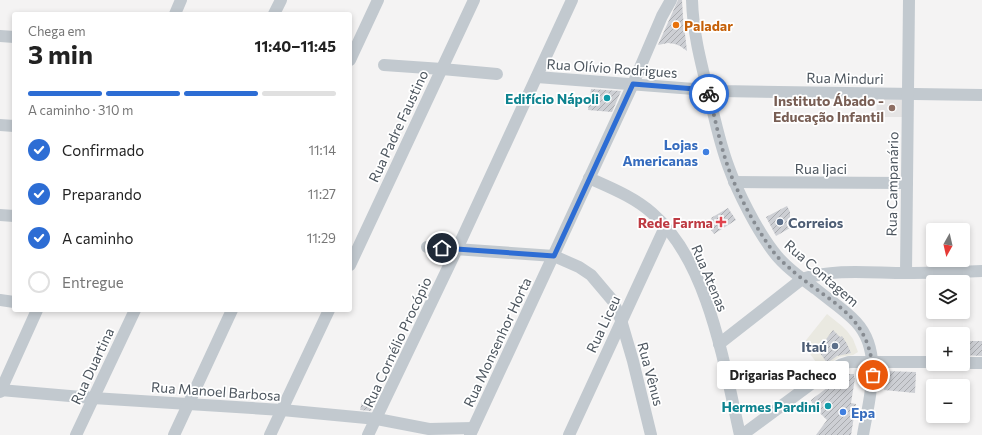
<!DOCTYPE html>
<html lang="pt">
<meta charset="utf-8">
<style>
body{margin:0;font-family:Commissioner,sans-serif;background:#f2f2f2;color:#222;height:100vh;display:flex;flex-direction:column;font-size:15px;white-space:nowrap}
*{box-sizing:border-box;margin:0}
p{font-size:13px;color:#767676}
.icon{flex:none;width:22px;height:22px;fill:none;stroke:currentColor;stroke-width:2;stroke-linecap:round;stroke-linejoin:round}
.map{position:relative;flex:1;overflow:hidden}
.panel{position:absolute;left:12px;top:12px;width:340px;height:300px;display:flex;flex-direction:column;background:#fff;border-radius:4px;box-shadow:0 2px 6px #0003}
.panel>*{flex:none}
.needle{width:26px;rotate:188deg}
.controls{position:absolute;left:926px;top:223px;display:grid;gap:8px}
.controls a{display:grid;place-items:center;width:44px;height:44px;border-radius:4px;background:#fff;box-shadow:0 2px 6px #0003;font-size:20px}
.pin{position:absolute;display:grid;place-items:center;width:34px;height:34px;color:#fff;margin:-17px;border:2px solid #fff;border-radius:50%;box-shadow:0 1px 4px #0007}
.courier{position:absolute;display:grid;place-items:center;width:40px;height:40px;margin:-20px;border:3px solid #2d6dd4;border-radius:50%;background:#fff;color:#222;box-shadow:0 1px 5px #0007}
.bubble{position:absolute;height:28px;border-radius:4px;background:#fff;box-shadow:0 2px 6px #0003;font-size:13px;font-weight:700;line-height:28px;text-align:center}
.summary em{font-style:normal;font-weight:700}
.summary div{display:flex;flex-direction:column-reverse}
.summary{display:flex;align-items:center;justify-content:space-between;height:68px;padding:0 16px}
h1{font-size:26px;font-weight:700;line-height:30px}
.bar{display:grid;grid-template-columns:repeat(4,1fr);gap:6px 4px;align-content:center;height:48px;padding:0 16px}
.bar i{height:5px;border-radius:3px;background:#e0e0e0}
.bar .selected{background:#2d6dd4}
.bar p{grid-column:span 4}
ol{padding:0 16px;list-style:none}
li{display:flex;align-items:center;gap:12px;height:44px}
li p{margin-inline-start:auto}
li .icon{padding:4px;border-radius:50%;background:#2d6dd4;color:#fff;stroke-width:4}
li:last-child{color:#767676}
li i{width:22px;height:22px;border:2px solid #e0e0e0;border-radius:50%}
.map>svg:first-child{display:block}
</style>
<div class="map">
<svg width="982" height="435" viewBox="0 0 982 435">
<defs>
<pattern id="building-hatch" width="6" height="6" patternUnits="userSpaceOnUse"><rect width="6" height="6" fill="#cdcfd4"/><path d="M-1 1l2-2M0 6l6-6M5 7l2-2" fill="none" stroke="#a9abaf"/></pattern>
</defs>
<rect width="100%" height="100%" fill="#f4f3f3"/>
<!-- commercial -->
<polygon fill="#eae9e1" points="827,314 842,326 847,331 853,339 858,352 853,355 839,357 821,369 803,344"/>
<!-- education -->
<polygon fill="#e5e4e4" points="877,99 908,100 907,117 876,117"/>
<!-- building -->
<g fill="url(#building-hatch)">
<polygon points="678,0 682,0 683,17 687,51 680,46 675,44 668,43 658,45"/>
<polygon points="591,89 621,91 612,112 588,110"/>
<polygon points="787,206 790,212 790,228 776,236 766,217"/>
<polygon points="728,208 736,220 714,234 706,223 712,219 711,218"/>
<polygon points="833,330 840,337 842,336 847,344 851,353 837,356 827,363 818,350"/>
<polygon points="963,341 982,341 982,356 963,355"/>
<polygon points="887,371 916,372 915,393 884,390"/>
<polygon points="848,374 854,374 854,378 855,378 851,403 856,404 851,435 816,435 827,420 817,410 812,403 811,400 840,378"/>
<polygon points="362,402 373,406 371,411 360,410"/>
</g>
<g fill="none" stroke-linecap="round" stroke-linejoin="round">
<!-- minor -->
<g stroke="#c2c9cf" stroke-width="12">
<path d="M692,0C693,33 701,63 709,95C715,120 720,145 729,168C738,193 757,230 773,251C784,266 801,278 816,289C829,300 844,309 856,322C884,352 869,399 863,435"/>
<polyline points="175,14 181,0"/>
<polyline points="274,14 281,0"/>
<polyline points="0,36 14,37"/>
<polyline points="350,60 378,0"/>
<polyline points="384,65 442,69 497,74"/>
<polyline points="537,77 720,91 982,95"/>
<polyline points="0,125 14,126"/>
<path d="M589,178C611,188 634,197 652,213C709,262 724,365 740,435"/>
<polyline points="734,182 907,183"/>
<polyline points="0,215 14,216"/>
<polyline points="427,247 554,256 579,267 591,275 613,301 621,320 633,361 651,435"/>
<polyline points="350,265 474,0"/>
<polyline points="906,273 909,0"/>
<polyline points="0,300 14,302"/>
<path d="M719,344L802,279C836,268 871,273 906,273C931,273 957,272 982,271"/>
<polyline points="963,363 982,363"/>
<polyline points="0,390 93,398 282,410 377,419 429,429 473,428"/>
<polyline points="0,392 37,310"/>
<polyline points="76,435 135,310"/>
<polyline points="174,435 232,310"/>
<polyline points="270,435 329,310"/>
<polyline points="368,435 457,249 572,0"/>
<polyline points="470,435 633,84 662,16 671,0"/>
<polyline points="569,435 665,227"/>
<polyline points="742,435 830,370 840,365 849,362 933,362"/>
</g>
</g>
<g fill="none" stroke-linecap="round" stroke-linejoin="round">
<!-- done -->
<path stroke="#878c92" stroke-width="4" stroke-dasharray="0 7.2" d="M709,94C715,119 720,144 728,167C737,193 756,228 772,250C779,260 788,266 796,274C835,305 871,318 873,375"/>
<!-- route -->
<polyline stroke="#2d6dd4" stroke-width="5" points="442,248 554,256 633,84 708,90 709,94"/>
</g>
<!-- markers -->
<circle fill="#e8710a" stroke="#fff" stroke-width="1.5" cx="676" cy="25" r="4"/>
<g fill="#0f9aa8" stroke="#fff" stroke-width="1.5">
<circle cx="607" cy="98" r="4"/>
<circle cx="828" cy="406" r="4"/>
</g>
<circle fill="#8d6e63" stroke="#fff" stroke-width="1.5" cx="892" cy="108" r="4"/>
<g fill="#3f7fe0" stroke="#fff" stroke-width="1.5">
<circle cx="706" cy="152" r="4"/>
<circle cx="843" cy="412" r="4"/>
</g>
<path fill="#e0444e" stroke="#fff" stroke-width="1.5" d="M719 216h4v4h4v4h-4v4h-4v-4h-4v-4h4z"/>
<g fill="#5c6f8a" stroke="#fff" stroke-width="1.5">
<circle cx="780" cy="222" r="4"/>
<circle cx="835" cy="346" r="4"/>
</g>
<g text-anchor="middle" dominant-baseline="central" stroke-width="3.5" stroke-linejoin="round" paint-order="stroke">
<!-- food labels -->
<g font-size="14" font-weight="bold" fill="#c56008" stroke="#fff" text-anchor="start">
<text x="684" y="25">Paladar</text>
</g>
<!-- street labels -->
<g font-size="14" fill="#4c555e" stroke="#fff">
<text transform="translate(612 68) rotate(4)">Rua Olívio Rodrigues</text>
<text transform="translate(845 78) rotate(1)">Rua Minduri</text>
<text transform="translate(398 126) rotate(-65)">Rua Padre Faustino</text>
<text x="821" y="168">Rua Ijaci</text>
<text transform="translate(892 184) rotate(-89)">Rua Campanário</text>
<text transform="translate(822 273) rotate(41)">Rua Contagem</text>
<text transform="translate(710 278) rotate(67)">Rua Atenas</text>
<text transform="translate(603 324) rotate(-65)">Rua Liceu</text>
<text transform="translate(397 342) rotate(-65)">Rua Cornélio Procópio</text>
<text transform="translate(497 342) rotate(-65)">Rua Monsenhor Horta</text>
<text transform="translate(92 366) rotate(-65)">Rua Duartina</text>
<text transform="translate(651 374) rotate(75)">Rua Vênus</text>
<text transform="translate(216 391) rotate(4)">Rua Manoel Barbosa</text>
</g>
<!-- culture labels -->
<g font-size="14" font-weight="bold" fill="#0d838f" stroke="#fff" text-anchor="end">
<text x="599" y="98">Edifício Nápoli</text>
<text x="820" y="406">Hermes Pardini</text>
</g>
<!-- education labels -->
<g font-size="14" font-weight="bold" fill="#785e54" stroke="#fff" text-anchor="end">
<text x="884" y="100">Instituto Ábado -<tspan x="884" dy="16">Educação Infantil</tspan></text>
</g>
<!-- shop labels -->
<g font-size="14" font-weight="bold" fill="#366cbe" stroke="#fff" text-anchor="end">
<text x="698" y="144">Lojas<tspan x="698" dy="16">Americanas</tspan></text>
<text x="851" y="412" text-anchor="start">Epa</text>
</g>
<!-- health labels -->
<g font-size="14" font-weight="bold" fill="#be3a42" stroke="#fff" text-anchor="end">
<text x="713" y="222">Rede Farma</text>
</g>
<!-- service labels -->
<g font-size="14" font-weight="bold" fill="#4e5e75" stroke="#fff" text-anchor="start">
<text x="788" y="222">Correios</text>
<text x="827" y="346" text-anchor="end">Itaú</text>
</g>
</g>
</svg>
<div class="controls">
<a><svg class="needle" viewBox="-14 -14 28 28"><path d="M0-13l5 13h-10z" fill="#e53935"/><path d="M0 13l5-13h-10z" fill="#767676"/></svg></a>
<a><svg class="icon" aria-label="layers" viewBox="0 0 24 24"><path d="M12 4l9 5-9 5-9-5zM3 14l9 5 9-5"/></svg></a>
<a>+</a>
<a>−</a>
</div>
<div class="pin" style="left:873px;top:375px;background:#ea580c"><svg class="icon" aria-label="bag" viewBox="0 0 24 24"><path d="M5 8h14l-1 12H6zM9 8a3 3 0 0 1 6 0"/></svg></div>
<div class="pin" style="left:442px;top:248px;background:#1f2937"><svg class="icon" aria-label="home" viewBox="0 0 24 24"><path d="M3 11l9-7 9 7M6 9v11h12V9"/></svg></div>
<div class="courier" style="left:709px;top:94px"><svg class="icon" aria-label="bike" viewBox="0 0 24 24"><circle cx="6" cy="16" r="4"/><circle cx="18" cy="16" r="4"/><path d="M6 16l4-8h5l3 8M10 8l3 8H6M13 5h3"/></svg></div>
<div class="bubble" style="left:717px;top:361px;width:132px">Drigarias Pacheco</div>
<section class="panel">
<div class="summary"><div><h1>3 min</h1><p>Chega em</p></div><em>11:40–11:45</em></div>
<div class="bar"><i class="selected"></i><i class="selected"></i><i class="selected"></i><i></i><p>A caminho · 310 m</p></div>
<ol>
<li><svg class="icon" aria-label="check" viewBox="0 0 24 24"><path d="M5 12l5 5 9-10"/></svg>Confirmado<p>11:14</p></li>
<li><svg class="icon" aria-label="check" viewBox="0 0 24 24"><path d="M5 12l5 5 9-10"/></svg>Preparando<p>11:27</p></li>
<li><svg class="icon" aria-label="check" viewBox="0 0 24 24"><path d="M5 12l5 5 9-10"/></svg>A caminho<p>11:29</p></li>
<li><i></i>Entregue</li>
</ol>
</section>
</div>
